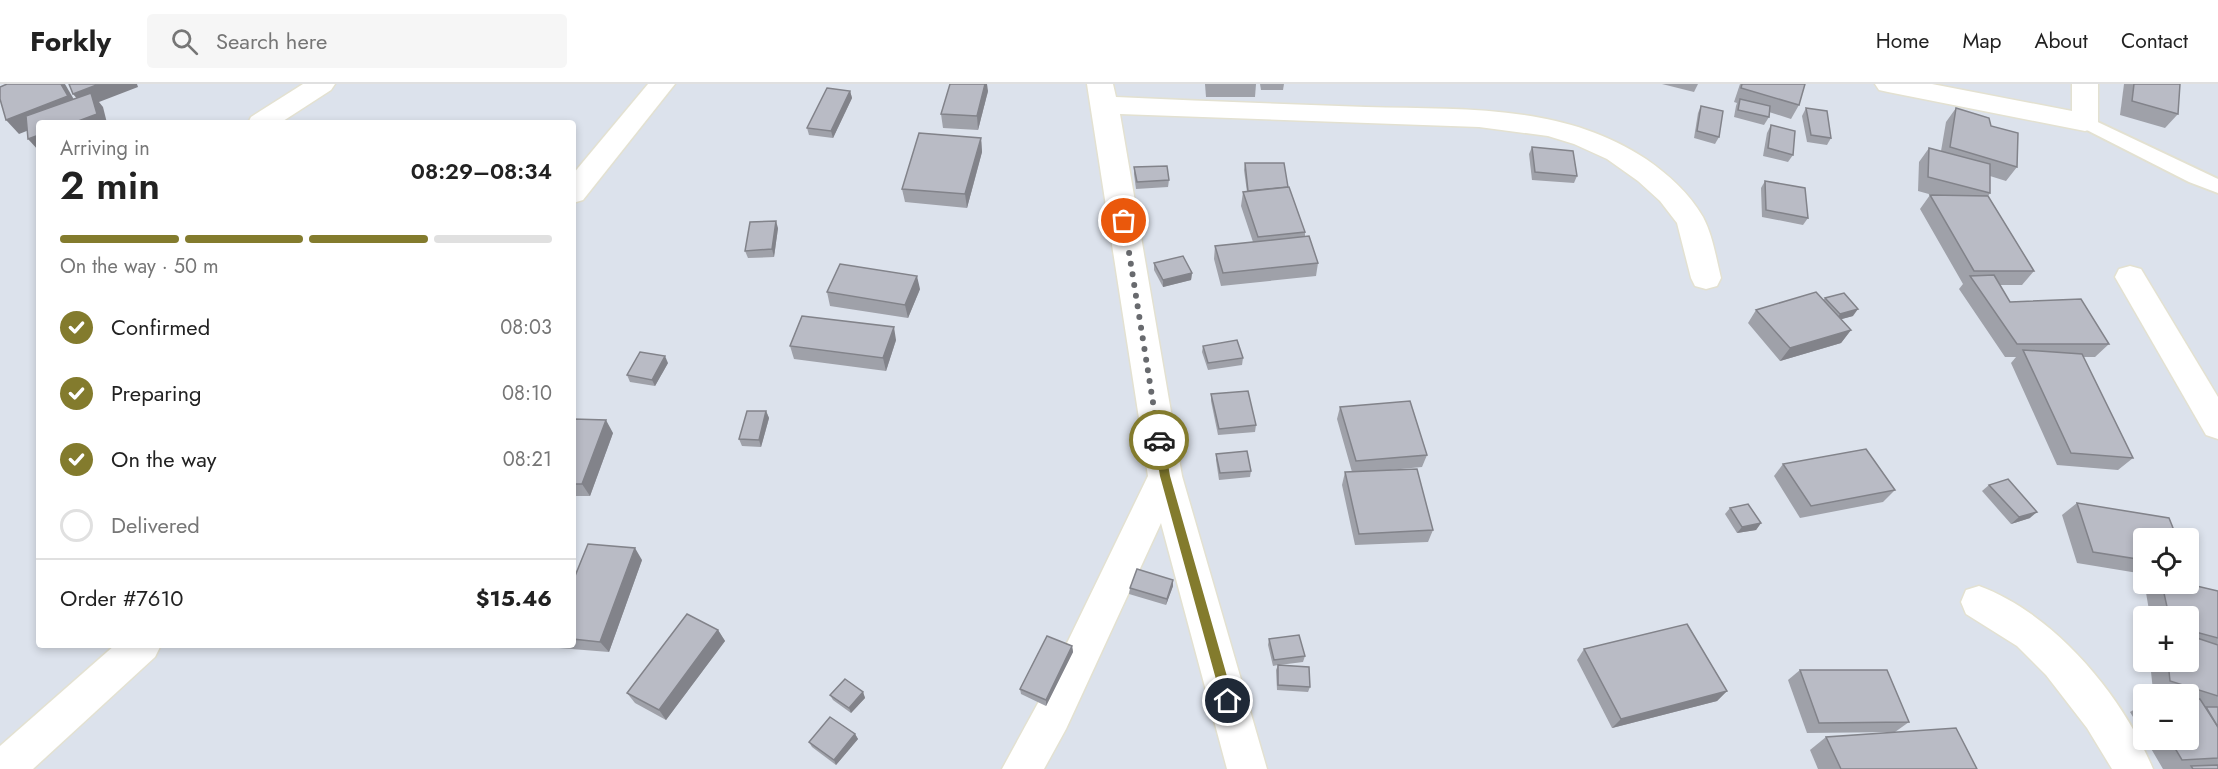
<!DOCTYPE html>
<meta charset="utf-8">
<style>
body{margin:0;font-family:Jost,sans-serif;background:#f6f6f6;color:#222;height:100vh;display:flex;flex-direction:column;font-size:22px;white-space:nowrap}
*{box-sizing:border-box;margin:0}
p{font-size:20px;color:#767676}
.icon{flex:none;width:33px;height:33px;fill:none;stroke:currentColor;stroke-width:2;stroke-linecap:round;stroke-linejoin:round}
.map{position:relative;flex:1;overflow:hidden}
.panel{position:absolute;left:36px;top:36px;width:540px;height:528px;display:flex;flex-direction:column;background:#fff;border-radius:6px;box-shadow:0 3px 9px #0003}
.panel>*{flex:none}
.tools{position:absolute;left:2133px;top:444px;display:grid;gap:12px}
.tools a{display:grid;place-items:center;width:66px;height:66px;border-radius:6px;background:#fff;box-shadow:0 3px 9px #0003;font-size:30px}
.pin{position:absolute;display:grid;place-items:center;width:51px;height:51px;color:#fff;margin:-26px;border:3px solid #fff;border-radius:50%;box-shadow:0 2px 6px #0007}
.courier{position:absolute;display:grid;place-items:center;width:60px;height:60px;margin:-30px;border:4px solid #837b2d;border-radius:50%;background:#fff;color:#222;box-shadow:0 2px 8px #0007}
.headline em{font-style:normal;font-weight:600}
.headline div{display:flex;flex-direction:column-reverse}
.headline{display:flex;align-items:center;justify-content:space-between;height:102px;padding:0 24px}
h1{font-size:39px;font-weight:600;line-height:45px}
.bar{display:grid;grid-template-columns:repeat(4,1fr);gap:9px 6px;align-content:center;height:72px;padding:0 24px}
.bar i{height:8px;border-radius:4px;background:#e0e0e0}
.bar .on{background:#837b2d}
.bar p{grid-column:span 4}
.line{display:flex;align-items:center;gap:15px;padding:0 24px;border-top:2px solid #e0e0e0}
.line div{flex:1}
ol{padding:0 24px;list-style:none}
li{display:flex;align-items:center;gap:18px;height:66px}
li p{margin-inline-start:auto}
li .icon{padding:6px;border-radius:50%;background:#837b2d;color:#fff;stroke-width:4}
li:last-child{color:#767676}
li i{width:33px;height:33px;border:3px solid #e0e0e0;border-radius:50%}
header{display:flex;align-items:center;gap:36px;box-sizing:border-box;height:84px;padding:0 30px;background:#fff;border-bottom:2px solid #e0e0e0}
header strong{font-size:28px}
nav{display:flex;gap:33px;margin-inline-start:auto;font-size:21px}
.search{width:420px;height:54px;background:#f6f6f6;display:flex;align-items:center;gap:15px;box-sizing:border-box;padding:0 21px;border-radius:6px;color:#767676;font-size:22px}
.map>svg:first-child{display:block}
</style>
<header>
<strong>Forkly</strong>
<div class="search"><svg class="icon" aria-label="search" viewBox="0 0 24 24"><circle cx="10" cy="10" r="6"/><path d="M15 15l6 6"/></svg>Search here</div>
<nav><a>Home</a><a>Map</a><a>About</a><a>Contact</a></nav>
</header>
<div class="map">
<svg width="2218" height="685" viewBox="0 0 2218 685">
<rect width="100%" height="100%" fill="#dce2ec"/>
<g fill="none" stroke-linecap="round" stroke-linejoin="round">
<!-- service casing -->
<g stroke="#e3e1d1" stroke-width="4">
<polygon id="service" points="2085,32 2218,95 2218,109 2189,98 2079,42 2076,38 2079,34"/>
</g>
<!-- minor casing -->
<g stroke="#e3e1d1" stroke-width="3">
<g id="minor">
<polygon points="303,0 335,0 331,6 280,39 248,39 251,33"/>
<polygon points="648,0 675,0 583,116 573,119 573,90"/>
<path d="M1087,0H1113L1116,13C1199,17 1283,20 1366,23C1462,26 1562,19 1646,75C1669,91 1689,109 1703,133C1713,152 1716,174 1721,194L1717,202L1706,205L1695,202L1691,194L1677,139L1660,117L1638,97L1607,75L1574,60L1548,52L1479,43L1120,30L1182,392L1267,685H1227L1161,439L1066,645L1044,685H1002L1038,619L1148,392Z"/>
<polygon points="1875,0 1932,0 2072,27 2072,0 2098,0 2098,38 2095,44 2085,47 1888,8 1879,6"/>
<polygon points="2130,182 2141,185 2218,313 2218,355 2206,351 2115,193 2119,185"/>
<path d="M1979,502C2055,530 2122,611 2153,685H2112L2087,644L2046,591L2017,562L1966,530L1961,518L1966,506Z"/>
<polygon points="115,561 161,561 155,573 33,685 0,685 0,662"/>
</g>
</g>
<!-- service -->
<use href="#service" fill="#fff" fill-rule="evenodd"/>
<!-- minor -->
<use href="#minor" fill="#fff" fill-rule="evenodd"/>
</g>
<!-- wall -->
<g fill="#9fa1a9">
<polygon points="1205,0 1256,0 1255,13 1206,13"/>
<polygon points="1260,0 1284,0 1283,6 1261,6"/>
<polygon points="1662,0 1698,0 1694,8"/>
<polygon points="1740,0 1805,0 1799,21 1791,35 1769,28 1769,33 1764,41 1734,33 1736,22 1737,19 1734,18"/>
<polygon points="2124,0 2180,0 2178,30 2165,44 2120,31"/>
<polygon points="850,7 852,14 833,54 809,51 807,44"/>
<polygon points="988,7 978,46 943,44 941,30"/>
<polygon points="1701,22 1719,53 1715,60 1694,54 1698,29"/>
<polygon points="1806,24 1831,54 1827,61 1807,58 1802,32"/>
<polygon points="1956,24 1991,42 2017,83 2006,97 1990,92 1990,109 1988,112 2034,187 2022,201 2000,201 2010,218 2109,260 2095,273 2083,273 2133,374 2118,386 2057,381 2011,279 2016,273 2005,273 1959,205 1963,200 1920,125 1930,111 1936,112 1918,107 1919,78 1929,64 1941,67 1946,38"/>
<polygon points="1771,41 1793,71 1788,78 1763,72 1767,49"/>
<polygon points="981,54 982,68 967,124 905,118 902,105"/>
<polygon points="1532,63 1577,92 1574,99 1532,96 1529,70"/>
<polygon points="1245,79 1288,103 1305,148 1305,152 1318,179 1316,192 1221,202 1214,175 1215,162 1253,158 1241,122 1243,108 1247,108 1244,86"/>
<polygon points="1134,83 1169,96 1168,103 1136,105 1134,90"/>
<polygon points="1765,97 1808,134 1803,141 1762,133 1761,104"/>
<polygon points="778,144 774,173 748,174 745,167"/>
<polygon points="1154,179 1192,189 1191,196 1163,203 1154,186"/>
<polygon points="920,205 908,234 830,222 827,208"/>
<polygon points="1825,214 1853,232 1841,235 1851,246 1841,259 1780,277 1748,239 1756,226 1823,216"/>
<polygon points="896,256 886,287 794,275 790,262"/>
<polygon points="1203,262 1243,274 1242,281 1208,286 1202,268"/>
<polygon points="668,279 655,302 630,298 627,291"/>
<polygon points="1211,310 1256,341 1255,348 1218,351 1211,317"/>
<polygon points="1340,323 1427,371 1422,383 1390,386 1433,446 1428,458 1355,461 1342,401 1345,388 1352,388 1337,335"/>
<polygon points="766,327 769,334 761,363 742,362 739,355"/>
<polygon points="573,335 613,349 590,412 573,412"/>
<polygon points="1216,370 1251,387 1250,393 1219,396 1216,376"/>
<polygon points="1783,380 1895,406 1883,418 1800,434 1774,392"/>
<polygon points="1989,401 2030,434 2011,440 1982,407"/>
<polygon points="2077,419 2144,454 2144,490 2077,479 2062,431"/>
<polygon points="1730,424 1761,439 1756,446 1737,449 1725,430"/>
<polygon points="642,476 609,568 559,564 557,561 573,561 573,497"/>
<polygon points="2150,500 2188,500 2218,507 2218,685 2163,685 2146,656 2188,656 2188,610 2163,610 2153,607 2150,578 2188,578 2188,532 2150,532 2145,503"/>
<polygon points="1173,502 1166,521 1129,510 1130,504"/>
<polygon points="718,546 725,557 666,636 635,619 627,609"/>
<polygon points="1269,555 1305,572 1303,578 1279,581 1310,603 1308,608 1277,606 1276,586 1278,581 1273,582 1268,561"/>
<polygon points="1072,562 1073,568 1046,622 1021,610 1020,605"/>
<polygon points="1584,565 1727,607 1717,617 1612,644 1577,576"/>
<polygon points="1800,586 1909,638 1895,648 1807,649 1788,596"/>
<polygon points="863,608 865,614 851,629 833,616 830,611"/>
<polygon points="2144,620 2144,651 2130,628"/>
<polygon points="855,650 858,655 836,681 812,663 809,658"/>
<polygon points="1826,653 1977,685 1818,685 1810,666"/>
</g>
<!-- shaded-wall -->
<g fill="#82838a">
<polygon points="61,0 65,0 80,26 19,50 6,36"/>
<polygon points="99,0 137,0 138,3 99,18 103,23 107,39 73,39 85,24 73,10"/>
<polygon points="985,0 987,0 988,7 978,46 977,32"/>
<polygon points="850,7 852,14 833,54 831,47"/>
<polygon points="39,51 39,67 28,55"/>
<polygon points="981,54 982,68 967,124 965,110"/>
<polygon points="776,137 778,144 774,173 772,165"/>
<polygon points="1192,189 1191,196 1163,203 1163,196"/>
<polygon points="917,192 920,205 908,234 905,221"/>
<polygon points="1858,225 1853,232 1835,237 1840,230"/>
<polygon points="894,243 896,256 886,287 883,274"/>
<polygon points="1851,246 1841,259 1780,277 1790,264"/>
<polygon points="665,272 668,279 655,302 652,296"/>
<polygon points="766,327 769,334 761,363 759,356"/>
<polygon points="606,336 613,349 590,412 582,400"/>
<polygon points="2037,428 2030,434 2011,440 2019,433"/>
<polygon points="1761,439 1756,446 1737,449 1742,443"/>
<polygon points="635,464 642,476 609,568 600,558"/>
<polygon points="1173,496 1173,502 1166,521 1167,515"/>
<polygon points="718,546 725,557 666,636 659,626"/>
<polygon points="1072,562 1073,568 1046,622 1046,616"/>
<polygon points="1727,607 1717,617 1612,644 1621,635"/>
<polygon points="863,608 865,614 851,629 849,624"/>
<polygon points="855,650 858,655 836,681 834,676"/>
</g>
<!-- building -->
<g fill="#b9bbc5" stroke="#82838a" stroke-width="1.5">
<polygon points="7,0 61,0 68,12 6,36 0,15 0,3"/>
<polygon points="69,0 99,0 73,10"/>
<polygon points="950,0 985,0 977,32 941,30"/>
<polygon points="1742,0 1805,0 1799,21 1741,4"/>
<polygon points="2134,0 2180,0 2178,30 2132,17"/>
<polygon points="827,4 850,7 831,47 807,44"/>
<polygon points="91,9 97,30 73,39 39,39 39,51 28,55 26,32"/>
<polygon points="1740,15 1770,22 1769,33 1738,26"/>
<polygon points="1701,22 1723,27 1719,53 1697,47"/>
<polygon points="1806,24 1827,27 1831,54 1811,51"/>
<polygon points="1956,24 1989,34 1991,42 2018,49 2017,83 1950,63"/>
<polygon points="1771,41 1795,47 1793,71 1768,64"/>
<polygon points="919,49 981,54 965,110 902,105"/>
<polygon points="1532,63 1573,67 1577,92 1535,88"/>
<polygon points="1929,64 1990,80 1990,109 1928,93"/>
<polygon points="1245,79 1284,79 1288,103 1248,107"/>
<polygon points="1167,82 1169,96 1137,98 1134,83"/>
<polygon points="1765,97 1805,104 1808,134 1766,126"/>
<polygon points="1289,103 1305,148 1258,153 1243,108"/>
<polygon points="1930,111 1988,112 2034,187 1974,187"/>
<polygon points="776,137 772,165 745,167 750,138"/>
<polygon points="1309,152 1318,179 1223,189 1215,162"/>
<polygon points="1183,172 1192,189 1163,196 1154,179"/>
<polygon points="840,180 917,192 905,221 827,208"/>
<polygon points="1994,191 2010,218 2081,215 2109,260 2017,260 1970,192"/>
<polygon points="1816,208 1851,246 1790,264 1756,226"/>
<polygon points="1844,209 1858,225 1840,230 1825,214"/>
<polygon points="802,232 894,243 883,274 790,262"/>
<polygon points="1237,256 1243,274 1208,279 1203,262"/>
<polygon points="2023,266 2082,270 2133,374 2071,369"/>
<polygon points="640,268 665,272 652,296 627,291"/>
<polygon points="1248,307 1256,341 1219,345 1211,310"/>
<polygon points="1410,317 1427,371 1356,377 1340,323"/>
<polygon points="747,327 766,327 759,356 739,355"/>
<polygon points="573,335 606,336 582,400 573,400"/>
<polygon points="1866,365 1895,406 1811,422 1783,380"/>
<polygon points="1247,367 1251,387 1220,389 1216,370"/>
<polygon points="1417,385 1433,446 1359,450 1345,388"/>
<polygon points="2008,395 2037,428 2019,433 1989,401"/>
<polygon points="2077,419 2169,434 2177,454 2144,454 2144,476 2093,468"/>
<polygon points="1748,420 1761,439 1742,443 1730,424"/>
<polygon points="588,460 635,464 600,558 573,555 573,497"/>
<polygon points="1137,485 1173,496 1167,515 1130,504"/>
<polygon points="2162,500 2188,500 2218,507 2218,554 2188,546 2188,532 2169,532"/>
<polygon points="687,530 718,546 659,626 627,609"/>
<polygon points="1687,540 1727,607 1621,635 1584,565"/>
<polygon points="1299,551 1305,572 1274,576 1269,555"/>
<polygon points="2188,551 2218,561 2218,612 2170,597 2168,578 2188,578"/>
<polygon points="1047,552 1072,562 1046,616 1020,605"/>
<polygon points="1278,581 1309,583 1310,603 1278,601"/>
<polygon points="1800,586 1887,586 1909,638 1819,639"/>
<polygon points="845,595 863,608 849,624 830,611"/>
<polygon points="2188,615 2200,615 2218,643 2218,674 2182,676 2170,656 2188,656"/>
<polygon points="2206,623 2218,623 2218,643"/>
<polygon points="830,633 855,650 834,676 809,658"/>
<polygon points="1956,644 1977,685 1841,685 1826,653"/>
<polygon points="2218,681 2218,685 2193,685 2191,682"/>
</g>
<!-- route -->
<polygon fill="#837b2d" points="1159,352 1164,356 1170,392 1234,617 1228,623 1222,617 1160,392 1154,356"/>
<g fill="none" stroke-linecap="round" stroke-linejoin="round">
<!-- done -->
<polyline stroke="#686a6e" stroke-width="6" stroke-dasharray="0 10.8" points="1124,137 1159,356"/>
</g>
</svg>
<div class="tools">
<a><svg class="icon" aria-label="locate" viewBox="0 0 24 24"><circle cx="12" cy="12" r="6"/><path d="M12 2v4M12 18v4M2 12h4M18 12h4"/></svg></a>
<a>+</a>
<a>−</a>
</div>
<div class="pin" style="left:1124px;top:137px;background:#ea580c"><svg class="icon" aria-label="bag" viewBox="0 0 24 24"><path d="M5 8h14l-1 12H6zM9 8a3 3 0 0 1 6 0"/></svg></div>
<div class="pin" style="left:1228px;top:617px;background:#1f2937"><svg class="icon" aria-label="home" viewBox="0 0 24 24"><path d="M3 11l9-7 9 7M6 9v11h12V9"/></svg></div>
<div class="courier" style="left:1159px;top:356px"><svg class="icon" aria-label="car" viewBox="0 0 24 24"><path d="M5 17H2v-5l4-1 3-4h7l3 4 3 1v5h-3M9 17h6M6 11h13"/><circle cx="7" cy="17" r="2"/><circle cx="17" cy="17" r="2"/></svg></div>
<section class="panel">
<div class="headline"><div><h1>2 min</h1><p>Arriving in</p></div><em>08:29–08:34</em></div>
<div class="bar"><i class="on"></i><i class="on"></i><i class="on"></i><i></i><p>On the way · 50 m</p></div>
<ol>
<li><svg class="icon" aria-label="check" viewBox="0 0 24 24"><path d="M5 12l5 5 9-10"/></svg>Confirmed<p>08:03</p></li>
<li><svg class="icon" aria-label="check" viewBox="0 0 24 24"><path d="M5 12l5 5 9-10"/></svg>Preparing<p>08:10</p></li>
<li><svg class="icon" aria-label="check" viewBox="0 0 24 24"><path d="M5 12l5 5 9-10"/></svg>On the way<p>08:21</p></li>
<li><i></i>Delivered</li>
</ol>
<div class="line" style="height:78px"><div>Order #7610</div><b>$15.46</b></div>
</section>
</div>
